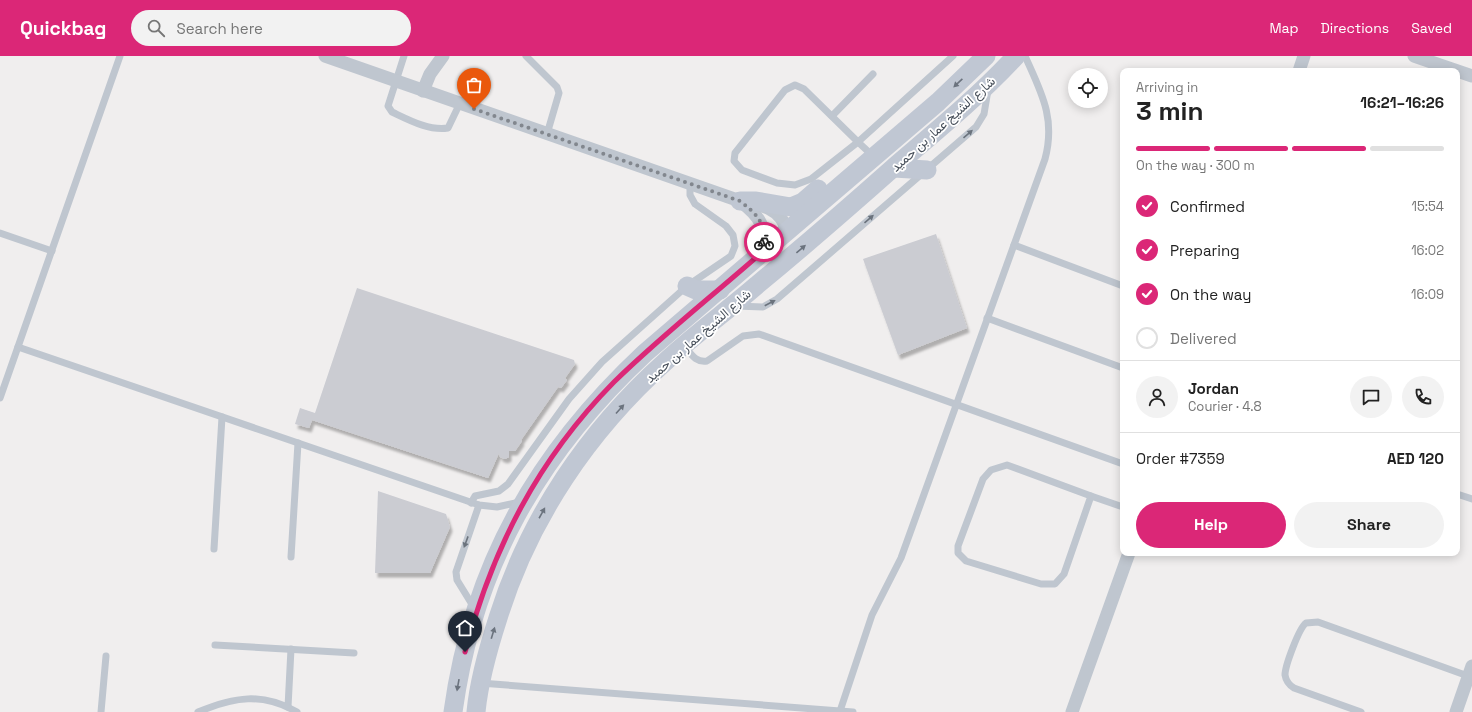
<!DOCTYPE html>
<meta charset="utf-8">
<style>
body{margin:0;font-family:"Space Grotesk",Vazirmatn,sans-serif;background:#f2f2f2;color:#222;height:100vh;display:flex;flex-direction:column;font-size:15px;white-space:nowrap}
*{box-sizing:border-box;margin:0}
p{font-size:13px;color:#767676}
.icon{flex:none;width:22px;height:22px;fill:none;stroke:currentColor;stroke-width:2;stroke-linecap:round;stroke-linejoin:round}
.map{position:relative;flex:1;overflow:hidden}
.panel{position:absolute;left:1120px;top:12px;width:340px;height:488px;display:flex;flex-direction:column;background:#fff;border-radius:8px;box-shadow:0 2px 10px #0003}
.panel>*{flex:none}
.fabs{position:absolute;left:1068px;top:12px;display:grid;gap:8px}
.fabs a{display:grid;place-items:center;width:40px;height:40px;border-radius:50%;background:#fff;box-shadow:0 2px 10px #0003;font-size:20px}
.pin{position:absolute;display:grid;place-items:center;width:34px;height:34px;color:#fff;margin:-41px -17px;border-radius:50% 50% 50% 0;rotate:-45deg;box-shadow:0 0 4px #0007}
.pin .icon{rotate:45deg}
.courier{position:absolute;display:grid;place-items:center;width:40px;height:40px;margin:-20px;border:3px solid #db2777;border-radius:50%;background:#fff;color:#222;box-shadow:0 1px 5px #0007}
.head em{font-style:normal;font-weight:700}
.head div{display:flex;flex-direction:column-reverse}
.head{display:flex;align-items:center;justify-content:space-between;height:68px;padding:0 16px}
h1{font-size:26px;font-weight:700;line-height:30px}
.bar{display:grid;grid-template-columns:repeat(4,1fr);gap:6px 4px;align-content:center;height:48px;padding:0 16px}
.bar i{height:5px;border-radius:3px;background:#e0e0e0}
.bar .active{background:#db2777}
.bar p{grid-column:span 4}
.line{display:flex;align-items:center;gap:10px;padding:0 16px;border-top:1px solid #e0e0e0}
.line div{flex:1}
.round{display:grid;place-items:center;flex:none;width:42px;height:42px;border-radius:21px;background:#f2f2f2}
ol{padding:0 16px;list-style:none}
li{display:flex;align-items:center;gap:12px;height:44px}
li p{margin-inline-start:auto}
li .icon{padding:4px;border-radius:50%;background:#db2777;color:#fff;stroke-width:4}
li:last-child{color:#767676}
li i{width:22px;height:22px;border:2px solid #e0e0e0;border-radius:50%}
.action{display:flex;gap:8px;margin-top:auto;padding:8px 16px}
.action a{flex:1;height:46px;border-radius:24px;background:#db2777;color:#fff;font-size:16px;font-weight:700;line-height:46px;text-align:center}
.action a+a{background:#f2f2f2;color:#222}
header{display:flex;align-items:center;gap:24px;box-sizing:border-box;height:56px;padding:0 20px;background:#db2777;color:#fff}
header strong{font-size:19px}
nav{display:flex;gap:22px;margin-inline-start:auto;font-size:14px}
.search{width:280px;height:36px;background:#f2f2f2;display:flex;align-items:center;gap:10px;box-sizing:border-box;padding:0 14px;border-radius:22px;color:#767676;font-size:15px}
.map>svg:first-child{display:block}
</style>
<header>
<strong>Quickbag</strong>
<div class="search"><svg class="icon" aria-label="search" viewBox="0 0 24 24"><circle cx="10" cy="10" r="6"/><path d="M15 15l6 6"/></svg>Search here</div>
<nav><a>Map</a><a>Directions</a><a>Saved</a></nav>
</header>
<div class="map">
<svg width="1472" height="656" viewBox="0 0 1472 656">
<defs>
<filter id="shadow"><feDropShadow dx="2.5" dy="4.5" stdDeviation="1" flood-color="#0004"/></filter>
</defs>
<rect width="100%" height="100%" fill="#f0eeee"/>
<!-- building -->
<g fill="#cbccd2" filter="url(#shadow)">
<polygon points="936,178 967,272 898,299 863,203"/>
<polygon points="357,232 574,304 575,308 565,322 567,324 561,332 558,331 521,384 522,385 515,395 509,395 509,401 505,403 500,401 499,397 488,422 312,364 309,372 295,368 300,352 315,357"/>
<polygon points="378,435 446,458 450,471 430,517 375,517"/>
</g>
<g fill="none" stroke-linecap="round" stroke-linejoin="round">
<!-- lane -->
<g stroke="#bfc6cf" stroke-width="7">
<path d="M404,0L388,50L392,56C409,64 429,75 448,72L460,47"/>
<polyline points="526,0 557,31 559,37 547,78"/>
<polygon points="795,29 804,33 858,86 811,123 795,129 777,127 742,114 734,105 735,97 785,34"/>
<polyline points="832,60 873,18"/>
<polyline points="874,101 858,86 953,0"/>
<polyline points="0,177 52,195"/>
<polyline points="1014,189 1123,230"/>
<polyline points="736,250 763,251 777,243 976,71 984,58 988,34"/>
<polyline points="987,262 1123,312"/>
<path d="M684,290C691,298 696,307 707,305L743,280L759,278L1123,408"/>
<polyline points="18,291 479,449 497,451 520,446"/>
<polyline points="0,342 120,0"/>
<polygon points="1007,409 1091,440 1064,518 1055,528 1041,528 966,505 958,497 958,490 983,423 991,414"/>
<polyline points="1457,438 1472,443"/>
<polyline points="1091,440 1123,451"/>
<polyline points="471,447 475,440 499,435 508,428 569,343 602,306 687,230 731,200 735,190 733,179 726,170 695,148 690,139 690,128"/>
<polyline points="214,493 222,361"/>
<polyline points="291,501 298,387"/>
<polyline points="473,550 457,524 456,516 479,449"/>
<polyline points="215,589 354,597"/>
<polyline points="480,627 853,656"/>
<polyline points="288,651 291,593"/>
<path d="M840,655L872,559L901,502L1045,103C1056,62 1041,36 1025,0"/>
<polyline points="101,656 106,600"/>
<path d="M198,656C234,641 262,636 297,656"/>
<path d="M1361,656L1294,632C1289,629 1286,625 1285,619C1285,610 1299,572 1306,567L1318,566L1468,620"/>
</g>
<!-- street -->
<g stroke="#bfc6cf" stroke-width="13">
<path d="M325,0L740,145C760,148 781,152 787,175"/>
<polyline points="1414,0 1472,20"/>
<polyline points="1299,15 1304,0"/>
<polyline points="423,35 430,18 443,0"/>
<path d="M741,146C760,160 770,175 760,198"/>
<polyline points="1072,656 1129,497"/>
<polyline points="1456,656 1472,610"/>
</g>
<!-- secondary -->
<g stroke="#c0c7d3" stroke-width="19">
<polyline points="894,112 927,114"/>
<polyline points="740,145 756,145 791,151 803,146 818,133"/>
<polyline points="687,230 696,234 720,234"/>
<path d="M453,656C473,510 538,397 645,297L938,46L986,0"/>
<path d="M476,656C479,624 488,593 498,562C529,462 588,375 666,305C695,278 727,255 757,229C803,191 848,152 893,112C935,76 978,41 1016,0"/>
</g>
</g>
<!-- one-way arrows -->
<defs><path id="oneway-solid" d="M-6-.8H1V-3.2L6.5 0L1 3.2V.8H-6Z"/></defs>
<g fill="#6b737e">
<use href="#oneway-solid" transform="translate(958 27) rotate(137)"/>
<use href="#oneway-solid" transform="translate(801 193) rotate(-40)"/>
<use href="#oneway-solid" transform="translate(620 353) rotate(-48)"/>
<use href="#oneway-solid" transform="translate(542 457) rotate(-61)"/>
<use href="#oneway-solid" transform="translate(493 577) rotate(-73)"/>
<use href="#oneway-solid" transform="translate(458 629) rotate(100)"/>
</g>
<g fill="#6b737d">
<use href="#oneway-solid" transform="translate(968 78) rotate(-41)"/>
<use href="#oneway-solid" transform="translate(869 163) rotate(-41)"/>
<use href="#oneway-solid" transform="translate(770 247) rotate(-28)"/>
<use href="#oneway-solid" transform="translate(466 486) rotate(110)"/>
</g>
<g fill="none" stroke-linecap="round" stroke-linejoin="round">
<!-- done -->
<path stroke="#82878e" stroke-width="4" stroke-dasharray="0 7.2" d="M474,53L740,145C754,156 766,166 764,186"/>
<!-- route -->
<path stroke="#db2777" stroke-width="5" d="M465,596C492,493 538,403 614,326C660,281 711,241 760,198L764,186"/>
</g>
<g text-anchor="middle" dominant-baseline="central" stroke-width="3.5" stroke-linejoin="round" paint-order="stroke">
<!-- street labels -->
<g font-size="13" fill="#474f5a" stroke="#fff">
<text transform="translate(943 68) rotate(-42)">شارع الشيخ عمار بن حميد</text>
<text transform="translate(698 280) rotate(-41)">شارع الشيخ عمار بن حميد</text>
</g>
</g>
</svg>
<div class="fabs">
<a><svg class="icon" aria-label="locate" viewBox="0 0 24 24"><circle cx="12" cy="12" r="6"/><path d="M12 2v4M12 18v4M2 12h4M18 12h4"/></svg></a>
</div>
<div class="pin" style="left:474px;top:53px;background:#ea580c"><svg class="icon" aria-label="bag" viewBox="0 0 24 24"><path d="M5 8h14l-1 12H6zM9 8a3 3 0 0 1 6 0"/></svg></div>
<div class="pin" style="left:465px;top:596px;background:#1f2937"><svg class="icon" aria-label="home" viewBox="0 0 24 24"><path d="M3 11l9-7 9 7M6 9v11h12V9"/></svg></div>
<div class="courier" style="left:764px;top:186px"><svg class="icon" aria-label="bike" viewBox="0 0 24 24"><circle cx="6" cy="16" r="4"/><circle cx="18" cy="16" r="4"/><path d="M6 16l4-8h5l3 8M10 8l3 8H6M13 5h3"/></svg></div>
<section class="panel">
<div class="head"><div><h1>3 min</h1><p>Arriving in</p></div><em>16:21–16:26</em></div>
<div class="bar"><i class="active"></i><i class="active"></i><i class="active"></i><i></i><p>On the way · 300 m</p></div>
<ol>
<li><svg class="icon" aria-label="check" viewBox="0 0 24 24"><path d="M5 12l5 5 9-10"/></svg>Confirmed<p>15:54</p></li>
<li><svg class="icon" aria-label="check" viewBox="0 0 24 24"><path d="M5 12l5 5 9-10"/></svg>Preparing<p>16:02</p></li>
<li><svg class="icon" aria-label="check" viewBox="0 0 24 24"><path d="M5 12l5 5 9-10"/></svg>On the way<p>16:09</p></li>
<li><i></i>Delivered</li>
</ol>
<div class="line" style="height:72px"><a class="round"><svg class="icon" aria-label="person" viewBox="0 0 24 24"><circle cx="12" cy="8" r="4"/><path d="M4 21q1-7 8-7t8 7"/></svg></a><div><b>Jordan</b><p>Courier · 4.8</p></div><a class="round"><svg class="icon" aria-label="chat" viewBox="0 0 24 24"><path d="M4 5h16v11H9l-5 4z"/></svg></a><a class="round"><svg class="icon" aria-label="phone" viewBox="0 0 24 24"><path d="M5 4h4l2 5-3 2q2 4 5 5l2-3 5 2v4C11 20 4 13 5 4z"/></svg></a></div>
<div class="line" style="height:52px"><div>Order #7359</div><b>AED 120</b></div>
<div class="action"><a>Help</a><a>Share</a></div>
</section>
</div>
